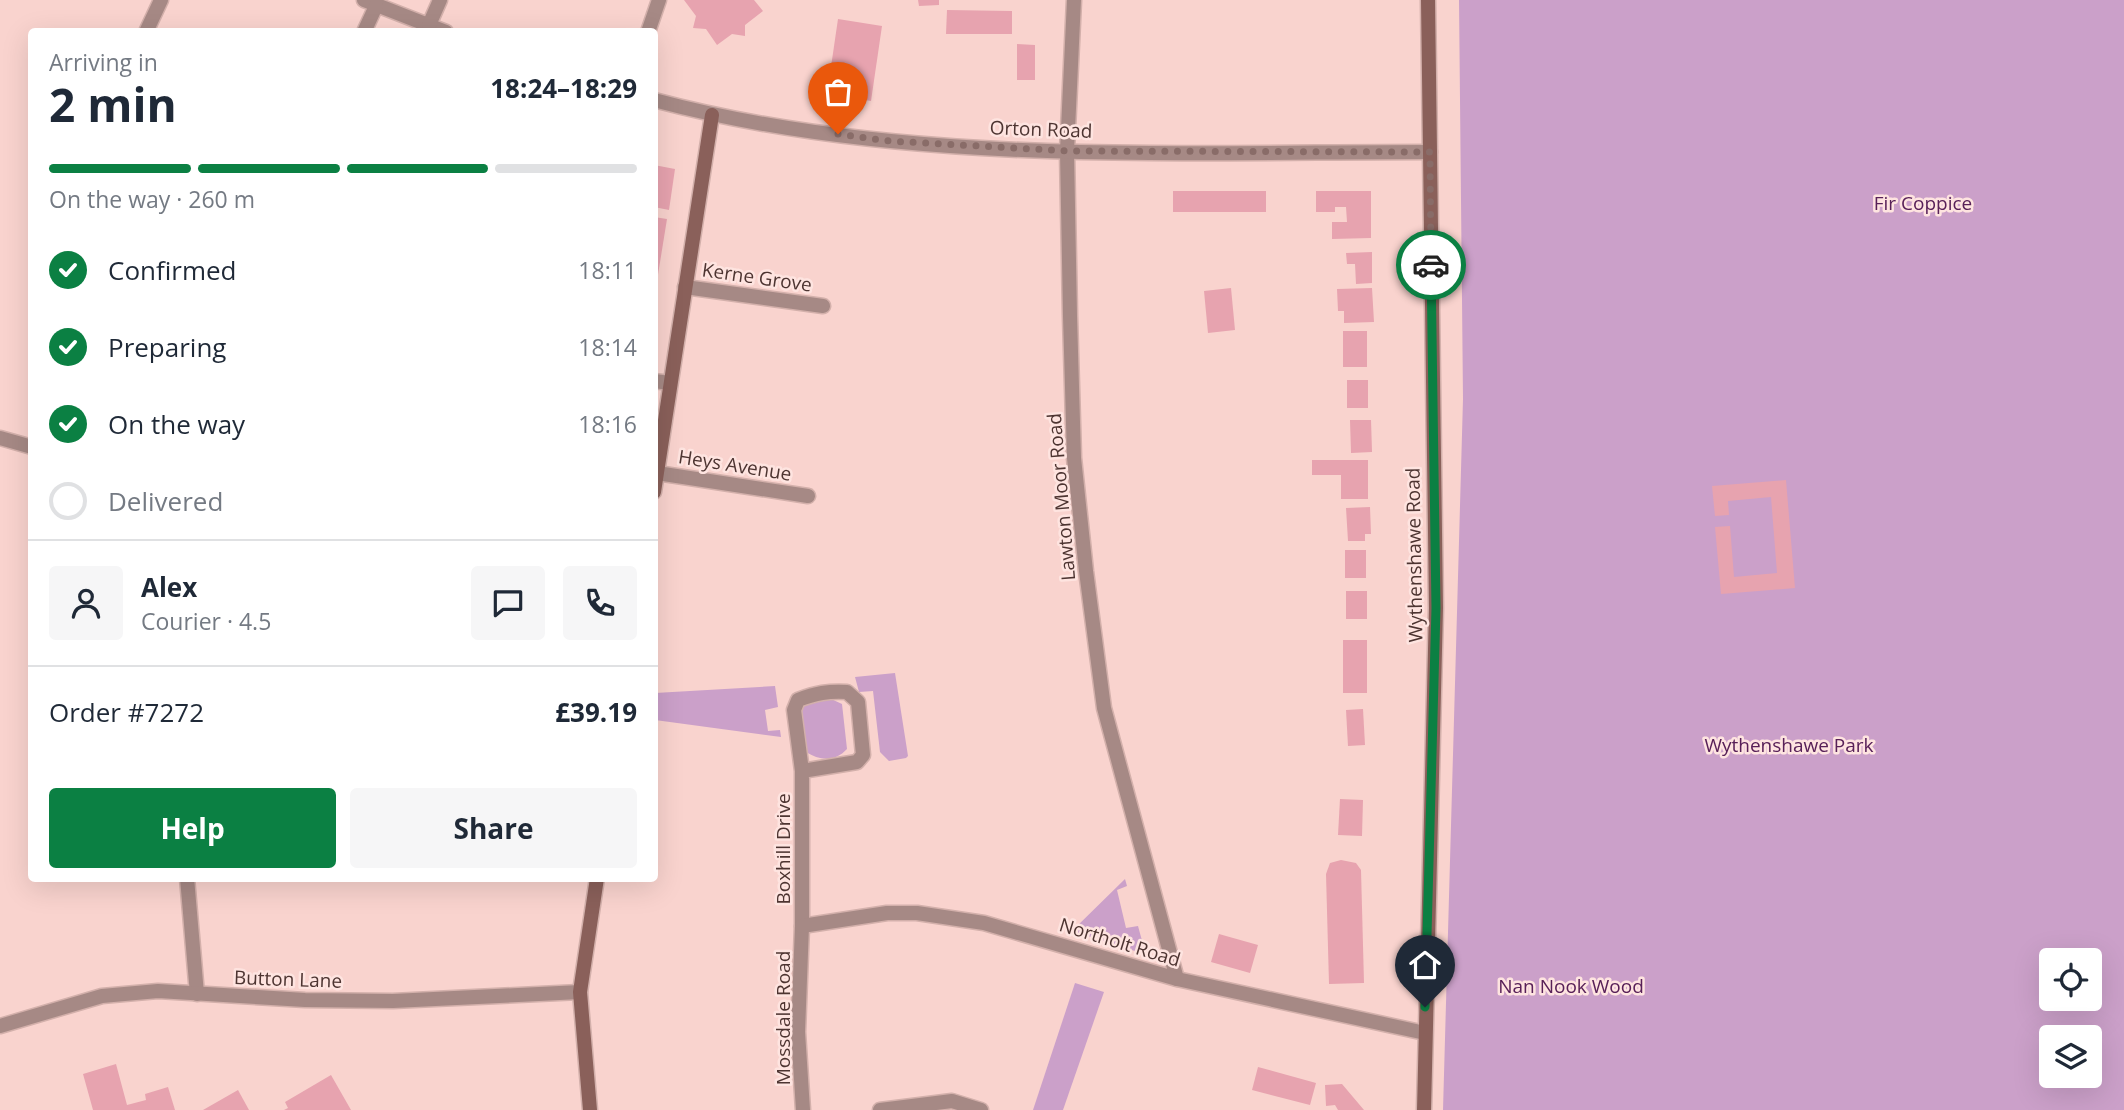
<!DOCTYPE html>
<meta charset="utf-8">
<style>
body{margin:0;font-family:"Open Sans",sans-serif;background:#f6f6f7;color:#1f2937;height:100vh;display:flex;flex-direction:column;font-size:26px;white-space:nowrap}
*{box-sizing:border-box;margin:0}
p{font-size:23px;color:#747a83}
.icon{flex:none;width:38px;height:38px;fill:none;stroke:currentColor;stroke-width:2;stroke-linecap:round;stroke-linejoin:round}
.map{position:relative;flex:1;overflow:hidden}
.sheet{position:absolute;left:28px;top:28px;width:630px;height:854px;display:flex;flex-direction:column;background:#fff;border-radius:7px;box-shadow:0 7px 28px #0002}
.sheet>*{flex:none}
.tools{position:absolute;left:2039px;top:948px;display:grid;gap:14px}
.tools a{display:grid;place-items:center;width:63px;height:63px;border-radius:7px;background:#fff;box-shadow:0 7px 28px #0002;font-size:35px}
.pin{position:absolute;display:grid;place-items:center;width:60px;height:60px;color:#fff;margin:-72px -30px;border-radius:50% 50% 50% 0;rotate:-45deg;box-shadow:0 0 7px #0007}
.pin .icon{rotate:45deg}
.courier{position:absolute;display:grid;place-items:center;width:70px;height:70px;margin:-35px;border:5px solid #0b8043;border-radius:50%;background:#fff;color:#222;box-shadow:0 2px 9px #0007}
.head em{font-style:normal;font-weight:700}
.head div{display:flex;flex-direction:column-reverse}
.head{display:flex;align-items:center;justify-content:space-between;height:119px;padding:0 21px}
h1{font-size:46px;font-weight:700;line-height:52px}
.bar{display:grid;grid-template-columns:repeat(4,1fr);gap:10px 7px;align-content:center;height:84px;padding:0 21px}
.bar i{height:9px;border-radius:5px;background:#e0e1e3}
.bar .selected{background:#0b8043}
.bar p{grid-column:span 4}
.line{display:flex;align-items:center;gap:18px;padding:0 21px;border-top:2px solid #e0e1e3}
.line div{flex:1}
.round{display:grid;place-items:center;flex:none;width:74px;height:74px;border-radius:7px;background:#f6f6f7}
ol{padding:0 21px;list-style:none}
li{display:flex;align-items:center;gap:21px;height:77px}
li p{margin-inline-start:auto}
li .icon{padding:7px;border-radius:50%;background:#0b8043;color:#fff;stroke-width:4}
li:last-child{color:#747a83}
li i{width:38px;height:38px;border:4px solid #e0e1e3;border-radius:50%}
.action{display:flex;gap:14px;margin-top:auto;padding:14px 21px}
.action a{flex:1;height:80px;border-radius:7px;background:#0b8043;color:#fff;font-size:28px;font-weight:700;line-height:80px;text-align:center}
.action a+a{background:#f6f6f7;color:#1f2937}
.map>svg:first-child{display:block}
</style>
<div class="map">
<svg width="2124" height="1110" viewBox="0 0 2124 1110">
<rect width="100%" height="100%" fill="#f9d3ce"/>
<!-- green -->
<g fill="#cba0c9" fill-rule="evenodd">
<path d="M1459,0H2124V1110H1443L1463,399ZM2051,961H2090V999H2051ZM2051,1038H2090V1076H2051Z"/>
<polygon points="895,673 908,756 906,758 889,761 880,752 873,691 859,692 855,677"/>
<polygon points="775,686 778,707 765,710 768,731 780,730 781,737 655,720 655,693"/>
<path d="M829,698L842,704L847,749C835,762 820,761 806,752C800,721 789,702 829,698Z"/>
<polygon points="1125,879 1127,886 1117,890 1126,928 1138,926 1144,948 1141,953 1072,931"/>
<polygon points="1075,983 1104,992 1063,1110 1033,1110"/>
</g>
<!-- building -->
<g fill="#e7a3af">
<polygon points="684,0 754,0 763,11 745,25 745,36 732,34 717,45 706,29 693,28 696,16"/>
<polygon points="918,0 939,0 939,5 919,6"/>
<polygon points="947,10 1012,11 1012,34 946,34"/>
<polygon points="838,19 882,26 871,101 827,94"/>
<polygon points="1017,44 1035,45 1035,80 1017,80"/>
<polygon points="654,165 675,169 669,210 654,207"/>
<rect x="1173" y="191" width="93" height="21"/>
<polygon points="1316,191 1371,191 1371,238 1332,239 1332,222 1347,222 1346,207 1335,207 1335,212 1316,212"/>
<polygon points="654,217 667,219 656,287 654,287"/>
<polygon points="1372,252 1372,283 1356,284 1355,264 1347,264 1346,253"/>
<polygon points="1231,288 1235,330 1208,333 1204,291"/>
<polygon points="1372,288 1374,322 1344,323 1344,311 1338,311 1337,289"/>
<rect x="1343" y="331" width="24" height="36"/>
<rect x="1347" y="380" width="21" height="28"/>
<polygon points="1350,420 1371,420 1372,452 1351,453"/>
<polygon points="1312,460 1368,460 1368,499 1341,499 1341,475 1312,475"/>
<polygon points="1786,480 1795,588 1721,594 1715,527 1730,526 1734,577 1777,573 1771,497 1728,501 1729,515 1715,516 1712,486"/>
<polygon points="1370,507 1371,534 1365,534 1365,541 1348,541 1346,508"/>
<rect x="1345" y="550" width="21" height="28"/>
<rect x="1346" y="591" width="21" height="28"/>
<rect x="1343" y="640" width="24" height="53"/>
<polygon points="1363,709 1365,745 1348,746 1346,710"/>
<polygon points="1340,799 1363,800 1362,836 1338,835"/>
<polygon points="1341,860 1356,863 1361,870 1364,983 1329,984 1326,874 1330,863"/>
<polygon points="1219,934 1258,945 1250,973 1211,962"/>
<polygon points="116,1064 127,1105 146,1100 145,1094 168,1087 175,1110 93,1110 83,1074"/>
<polygon points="1258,1067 1316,1083 1310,1105 1252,1090"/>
<polygon points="331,1075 351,1110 284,1110 288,1108 285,1102"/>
<polygon points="1342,1084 1364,1110 1338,1110 1335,1105 1326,1106 1325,1085"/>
<polygon points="238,1090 249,1110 203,1110"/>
</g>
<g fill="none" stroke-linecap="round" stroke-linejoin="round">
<!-- street casing -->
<g stroke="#d3b0ab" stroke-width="17">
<g id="street">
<polyline points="364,0 446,32"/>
<polyline points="1074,0 1067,151 1070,316 1074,458 1086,571 1104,708 1177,979"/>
<polyline points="429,25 440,0"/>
<polyline points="146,32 161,0"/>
<polyline points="364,32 376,6"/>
<polyline points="648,32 659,0"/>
<path d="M654,100C900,166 1177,152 1430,152"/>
<polyline points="685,287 823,306"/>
<polyline points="654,381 670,383"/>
<polyline points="0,438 32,447"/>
<polyline points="657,473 808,496"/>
<path d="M802,771L857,762L863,755L858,702L847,692C828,691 816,693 798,700L794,710L802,771V926L798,1032L803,1110"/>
<polyline points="187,878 197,994"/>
<polyline points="802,926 887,913 917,913 984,923 1177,979 1425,1033"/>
<polyline points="0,1026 102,996 158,991 305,1000 393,1001 580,992"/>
<polyline points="880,1110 952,1101 981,1110"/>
</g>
</g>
<!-- secondary casing -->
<g stroke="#d3b0ab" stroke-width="17">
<g id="secondary">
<polyline points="654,492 712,115"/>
<polyline points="590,1110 580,992 597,878"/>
<polyline points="1424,1110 1436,608 1428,0"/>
</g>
</g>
<!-- street -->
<use href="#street" stroke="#a68985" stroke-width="14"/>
<!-- secondary -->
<use href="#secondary" stroke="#8a605a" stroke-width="14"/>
</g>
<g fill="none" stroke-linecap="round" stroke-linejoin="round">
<!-- done -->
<polyline stroke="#896c68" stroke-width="7" stroke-dasharray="0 12.6" points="838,134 889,141 1068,151 1430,152 1431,265"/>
<!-- route -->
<polyline stroke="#0b8043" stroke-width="9" points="1425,1007 1436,608 1431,265"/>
</g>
<g text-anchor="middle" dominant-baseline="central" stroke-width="5" stroke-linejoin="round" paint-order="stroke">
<!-- street labels -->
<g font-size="19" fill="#4d3431" stroke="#fee4e0">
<text transform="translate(1041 129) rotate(2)">Orton Road</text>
<text transform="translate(757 277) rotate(8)">Kerne Grove</text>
<text transform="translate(735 465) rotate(9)">Heys Avenue</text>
<text transform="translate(1061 497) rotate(-95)">Lawton Moor Road</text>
<text transform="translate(1414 555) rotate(-91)">Wythenshawe Road</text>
<text transform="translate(783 849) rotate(-90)">Boxhill Drive</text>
<text transform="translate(1120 942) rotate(17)">Northolt Road</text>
<text transform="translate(288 979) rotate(2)">Button Lane</text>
<text transform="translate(783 1018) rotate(-90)">Mossdale Road</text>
</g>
<!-- park labels -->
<g font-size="19" fill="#582058" stroke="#fee4e0">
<text x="1923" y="203">Fir Coppice</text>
<text x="1789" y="745">Wythenshawe Park</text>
<text x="1571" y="986">Nan Nook Wood</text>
</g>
</g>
</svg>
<div class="tools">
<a><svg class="icon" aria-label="locate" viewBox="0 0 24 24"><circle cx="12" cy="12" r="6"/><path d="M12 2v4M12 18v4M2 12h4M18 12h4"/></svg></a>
<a><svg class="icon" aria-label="layers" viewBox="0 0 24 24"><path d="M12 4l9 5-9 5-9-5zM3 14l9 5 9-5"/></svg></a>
</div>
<div class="pin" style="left:838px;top:134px;background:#ea580c"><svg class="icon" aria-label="bag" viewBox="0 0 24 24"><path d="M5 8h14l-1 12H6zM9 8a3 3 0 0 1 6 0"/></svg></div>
<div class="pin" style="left:1425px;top:1007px;background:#1f2937"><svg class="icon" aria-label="home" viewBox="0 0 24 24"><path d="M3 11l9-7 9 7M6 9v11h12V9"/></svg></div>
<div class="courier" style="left:1431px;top:265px"><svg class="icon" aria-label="car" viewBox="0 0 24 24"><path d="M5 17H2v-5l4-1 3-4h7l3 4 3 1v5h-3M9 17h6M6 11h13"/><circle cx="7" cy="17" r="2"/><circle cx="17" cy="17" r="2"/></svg></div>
<section class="sheet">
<div class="head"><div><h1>2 min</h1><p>Arriving in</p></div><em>18:24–18:29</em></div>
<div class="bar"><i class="selected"></i><i class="selected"></i><i class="selected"></i><i></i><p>On the way · 260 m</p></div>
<ol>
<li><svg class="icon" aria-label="check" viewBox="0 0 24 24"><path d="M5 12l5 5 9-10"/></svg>Confirmed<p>18:11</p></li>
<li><svg class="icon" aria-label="check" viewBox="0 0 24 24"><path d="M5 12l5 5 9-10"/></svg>Preparing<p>18:14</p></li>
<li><svg class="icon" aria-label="check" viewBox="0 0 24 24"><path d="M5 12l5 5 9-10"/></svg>On the way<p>18:16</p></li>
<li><i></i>Delivered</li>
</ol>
<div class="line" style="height:126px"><a class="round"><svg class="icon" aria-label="person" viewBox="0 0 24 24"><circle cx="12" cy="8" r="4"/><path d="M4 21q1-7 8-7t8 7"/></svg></a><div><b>Alex</b><p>Courier · 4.5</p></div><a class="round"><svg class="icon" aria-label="chat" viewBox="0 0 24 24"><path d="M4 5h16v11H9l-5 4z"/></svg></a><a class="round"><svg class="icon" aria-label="phone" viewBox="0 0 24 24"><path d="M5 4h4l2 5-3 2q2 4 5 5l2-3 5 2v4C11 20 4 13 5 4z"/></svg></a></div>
<div class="line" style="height:91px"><div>Order #7272</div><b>£39.19</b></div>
<div class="action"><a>Help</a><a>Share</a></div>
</section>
</div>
